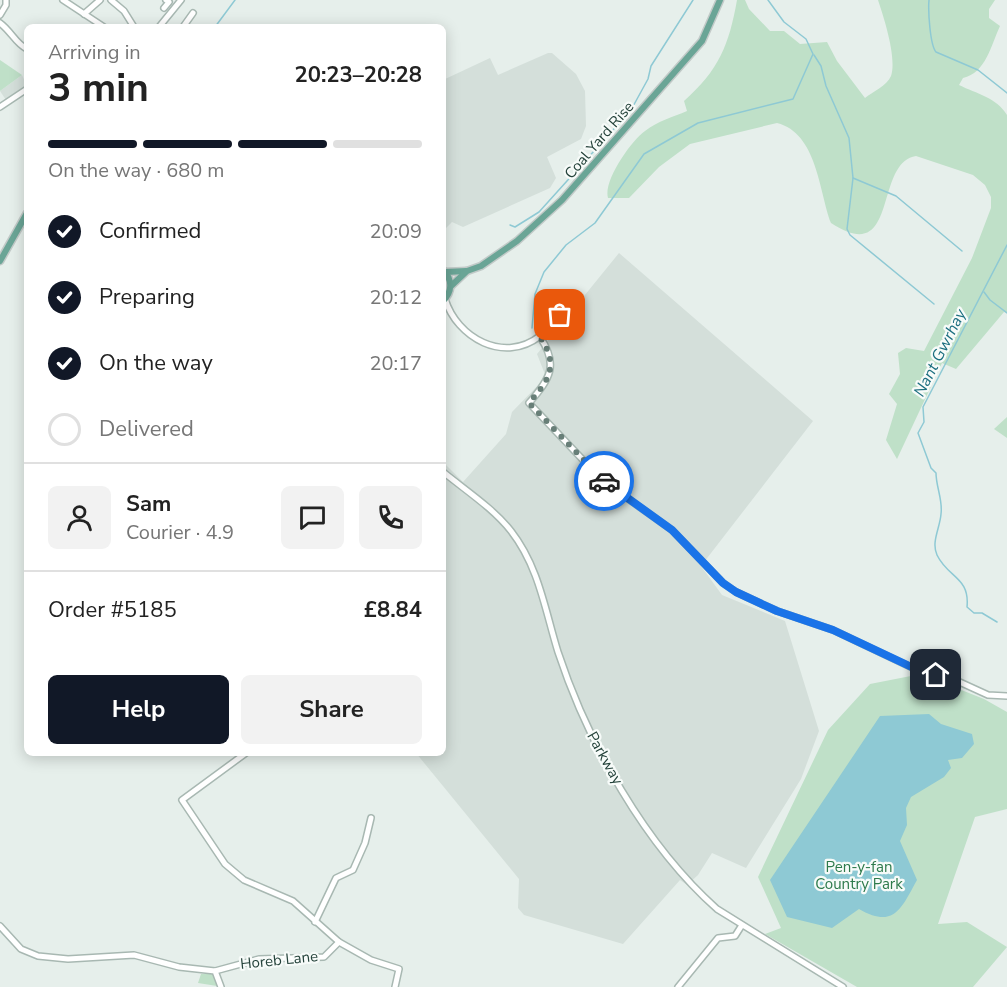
<!DOCTYPE html>
<meta charset="utf-8">
<style>
body{margin:0;font-family:"Nunito Sans",sans-serif;background:#f2f2f2;color:#222;height:100vh;display:flex;flex-direction:column;font-size:22px;white-space:nowrap}
*{box-sizing:border-box;margin:0}
p{font-size:20px;color:#767676}
.icon{flex:none;width:33px;height:33px;fill:none;stroke:currentColor;stroke-width:2;stroke-linecap:round;stroke-linejoin:round}
.map{position:relative;flex:1;overflow:hidden}
.drawer{position:absolute;left:24px;top:24px;width:422px;height:732px;display:flex;flex-direction:column;background:#fff;border-radius:9px;box-shadow:0 3px 15px #0003}
.drawer>*{flex:none}
.pin{position:absolute;display:grid;place-items:center;width:51px;height:51px;color:#fff;margin:-26px;border-radius:12px;box-shadow:0 3px 9px #0006}
.courier{position:absolute;display:grid;place-items:center;width:60px;height:60px;margin:-30px;border:4px solid #1a73e8;border-radius:50%;background:#fff;color:#222;box-shadow:0 2px 8px #0007}
.headline em{font-style:normal;font-weight:700}
.headline div{display:flex;flex-direction:column-reverse}
.headline{display:flex;align-items:center;justify-content:space-between;height:102px;padding:0 24px}
h1{font-size:39px;font-weight:700;line-height:45px}
.bar{display:grid;grid-template-columns:repeat(4,1fr);gap:9px 6px;align-content:center;height:72px;padding:0 24px}
.bar i{height:8px;border-radius:4px;background:#e0e0e0}
.bar .active{background:#111827}
.bar p{grid-column:span 4}
.line{display:flex;align-items:center;gap:15px;padding:0 24px;border-top:2px solid #e0e0e0}
.line div{flex:1}
.round{display:grid;place-items:center;flex:none;width:63px;height:63px;border-radius:9px;background:#f2f2f2}
ol{padding:0 24px;list-style:none}
li{display:flex;align-items:center;gap:18px;height:66px}
li p{margin-inline-start:auto}
li .icon{padding:6px;border-radius:50%;background:#111827;color:#fff;stroke-width:4}
li:last-child{color:#767676}
li i{width:33px;height:33px;border:3px solid #e0e0e0;border-radius:50%}
.primary-button{display:flex;gap:12px;margin-top:auto;padding:12px 24px}
.primary-button a{flex:1;height:69px;border-radius:9px;background:#111827;color:#fff;font-size:24px;font-weight:700;line-height:69px;text-align:center}
.primary-button a+a{background:#f2f2f2;color:#222}
.map>svg:first-child{display:block}
</style>
<div class="map">
<svg width="1007" height="987" viewBox="0 0 1007 987">
<rect width="100%" height="100%" fill="#e6efeb"/>
<!-- built -->
<g fill="#d4dfda">
<polygon points="548,53 552,53 576,74 585,91 586,126 581,139 547,157 556,178 550,188 463,227 452,222 443,231 443,80 490,58 498,75"/>
<polygon points="22,75 27,86 6,100 0,91"/>
<polygon points="619,253 813,421 701,566 722,595 785,621 819,731 801,779 746,868 712,853 698,875 687,885 680,880 623,944 524,915 518,908 519,879 416,753 442,753 443,462 463,482 506,434 512,412 546,377 537,354"/>
</g>
<!-- green -->
<g fill="#bfe0c8">
<path d="M737,0H745L749,9L770,31H784L800,44L827,42L837,61L865,98C872,92 887,86 891,76C897,58 884,18 878,0H995L989,9V18L1000,26C991,45 986,73 963,78L959,85C977,94 996,97 1007,115V313L1004,312L956,369L942,363L897,459L886,440L897,404L889,394L900,374L898,353L906,348L924,351L972,258L991,208V197L985,185L973,175L916,156C873,163 900,268 831,223C819,191 817,133 777,123L690,144L659,167L629,198H608C603,181 631,141 645,131C658,121 673,117 687,111L684,101C719,70 729,45 737,0Z"/>
<polygon points="0,60 22,75 0,91"/>
<polygon points="1007,417 1007,438 994,429"/>
<polygon points="921,674 984,699 1007,712 1007,809 975,817 938,924 967,922 1007,947 973,987 857,987 765,934 781,928 758,877 828,730 870,684"/>
<polygon points="201,974 214,974 217,986 198,983"/>
</g>
<!-- water -->
<path fill="#8ec9d4" d="M929,714L941,724L972,734L974,744L962,758L948,760L951,768L944,777L911,797L906,808L907,825L900,841L917,880C901,909 894,929 859,909L832,928L787,917L770,880L880,716Z"/>
<g fill="none" stroke-linecap="round" stroke-linejoin="round">
<!-- stream -->
<g stroke="#8ec9d4" stroke-width="1.5">
<path d="M929,0C928,11 930,45 936,52L978,70L1007,93"/>
<polyline points="215,27 235,0"/>
<polyline points="814,55 821,66 826,86 849,138 853,178 896,196 962,251"/>
<polyline points="853,178 847,229 850,235 934,304"/>
<polyline points="510,225 515,227 539,212 631,110 648,79 651,66 693,0"/>
<polyline points="984,292 990,300 1007,313"/>
<polyline points="532,328 535,294 544,272 566,245 595,223 644,154 698,123 793,99 813,54 806,39 784,22 768,0"/>
<path d="M997,622L982,613H974L967,607C970,577 948,578 937,555C931,542 940,528 941,514C943,500 936,487 936,473L931,468L918,433L924,422L923,407L1007,245"/>
</g>
<!-- minor casing -->
<g stroke="#a8b8b2" stroke-width="8">
<g id="minor">
<polyline points="63,0 104,27"/>
<polyline points="111,0 124,11 134,27"/>
<polyline points="164,8 169,2 166,0"/>
<polyline points="84,14 100,0"/>
<polyline points="0,15 6,5 6,0"/>
<path d="M0,23C11,31 16,44 27,49"/>
<polyline points="159,27 181,0"/>
<polyline points="183,27 193,13"/>
<polyline points="0,107 27,89"/>
<path d="M445,299C457,338 504,364 540,336C549,330 555,320 563,312"/>
<path d="M540,337C559,365 550,379 529,403L603,481L672,530L723,583L736,592L777,611L833,630L919,671L953,679L988,695L1007,696"/>
<path d="M442,471C465,490 493,508 511,531C539,567 545,610 558,652C588,743 645,845 717,909L843,987"/>
<polyline points="246,753 182,800 225,864 244,880 293,901 339,942 371,960 399,969 395,987"/>
<polyline points="315,922 336,878 353,870 365,843 371,818"/>
<polyline points="0,926 21,949 38,956 68,959 134,955 179,967 215,971 221,987"/>
<polyline points="215,971 259,959 324,957 339,942"/>
<polyline points="678,987 718,938 735,936 742,925"/>
</g>
</g>
<!-- major casing -->
<g stroke="#c2cac8" stroke-width="9">
<g id="major">
<polyline points="0,261 27,213"/>
<path d="M442,269C453,279 453,292 442,302"/>
<polyline points="446,272 466,271"/>
<polyline points="451,286 467,271 481,266 517,241 562,200 702,41 720,0"/>
</g>
</g>
<!-- minor -->
<use href="#minor" stroke="#fff" stroke-width="5"/>
<!-- major -->
<use href="#major" stroke="#6aa596" stroke-width="6"/>
</g>
<g fill="none" stroke-linecap="round" stroke-linejoin="round">
<!-- done -->
<path stroke="#687f78" stroke-width="6" stroke-dasharray="0 10.8" d="M560,315L540,337C559,365 550,379 529,403L604,481"/>
<!-- route -->
<polyline stroke="#1a73e8" stroke-width="8" points="604,481 672,530 723,583 736,592 777,611 833,630 920,671 936,675"/>
</g>
<g text-anchor="middle" dominant-baseline="central" stroke-width="4.5" stroke-linejoin="round" paint-order="stroke">
<!-- street labels -->
<g font-size="15" fill="#24423a" stroke="#f7fbf9">
<text transform="translate(599 140) rotate(-49)">Coal Yard Rise</text>
<text transform="translate(605 758) rotate(61)">Parkway</text>
<text transform="translate(279 960) rotate(-6)">Horeb Lane</text>
</g>
<!-- park labels -->
<g font-size="15" fill="#2d7a4b" stroke="#f7fbf9">
<text x="859" y="867">Pen-y-fan<tspan x="859" dy="17">Country Park</tspan></text>
</g>
<!-- water labels -->
<g font-size="16" font-style="italic" fill="#1c6f80" stroke="#f7fbf9">
<text transform="translate(940 353) rotate(-63)">Nant Gwrhay</text>
</g>
</g>
</svg>
<div class="pin" style="left:560px;top:315px;background:#ea580c"><svg class="icon" aria-label="bag" viewBox="0 0 24 24"><path d="M5 8h14l-1 12H6zM9 8a3 3 0 0 1 6 0"/></svg></div>
<div class="pin" style="left:936px;top:675px;background:#1f2937"><svg class="icon" aria-label="home" viewBox="0 0 24 24"><path d="M3 11l9-7 9 7M6 9v11h12V9"/></svg></div>
<div class="courier" style="left:604px;top:481px"><svg class="icon" aria-label="car" viewBox="0 0 24 24"><path d="M5 17H2v-5l4-1 3-4h7l3 4 3 1v5h-3M9 17h6M6 11h13"/><circle cx="7" cy="17" r="2"/><circle cx="17" cy="17" r="2"/></svg></div>
<section class="drawer">
<div class="headline"><div><h1>3 min</h1><p>Arriving in</p></div><em>20:23–20:28</em></div>
<div class="bar"><i class="active"></i><i class="active"></i><i class="active"></i><i></i><p>On the way · 680 m</p></div>
<ol>
<li><svg class="icon" aria-label="check" viewBox="0 0 24 24"><path d="M5 12l5 5 9-10"/></svg>Confirmed<p>20:09</p></li>
<li><svg class="icon" aria-label="check" viewBox="0 0 24 24"><path d="M5 12l5 5 9-10"/></svg>Preparing<p>20:12</p></li>
<li><svg class="icon" aria-label="check" viewBox="0 0 24 24"><path d="M5 12l5 5 9-10"/></svg>On the way<p>20:17</p></li>
<li><i></i>Delivered</li>
</ol>
<div class="line" style="height:108px"><a class="round"><svg class="icon" aria-label="person" viewBox="0 0 24 24"><circle cx="12" cy="8" r="4"/><path d="M4 21q1-7 8-7t8 7"/></svg></a><div><b>Sam</b><p>Courier · 4.9</p></div><a class="round"><svg class="icon" aria-label="chat" viewBox="0 0 24 24"><path d="M4 5h16v11H9l-5 4z"/></svg></a><a class="round"><svg class="icon" aria-label="phone" viewBox="0 0 24 24"><path d="M5 4h4l2 5-3 2q2 4 5 5l2-3 5 2v4C11 20 4 13 5 4z"/></svg></a></div>
<div class="line" style="height:78px"><div>Order #5185</div><b>£8.84</b></div>
<div class="primary-button"><a>Help</a><a>Share</a></div>
</section>
</div>
